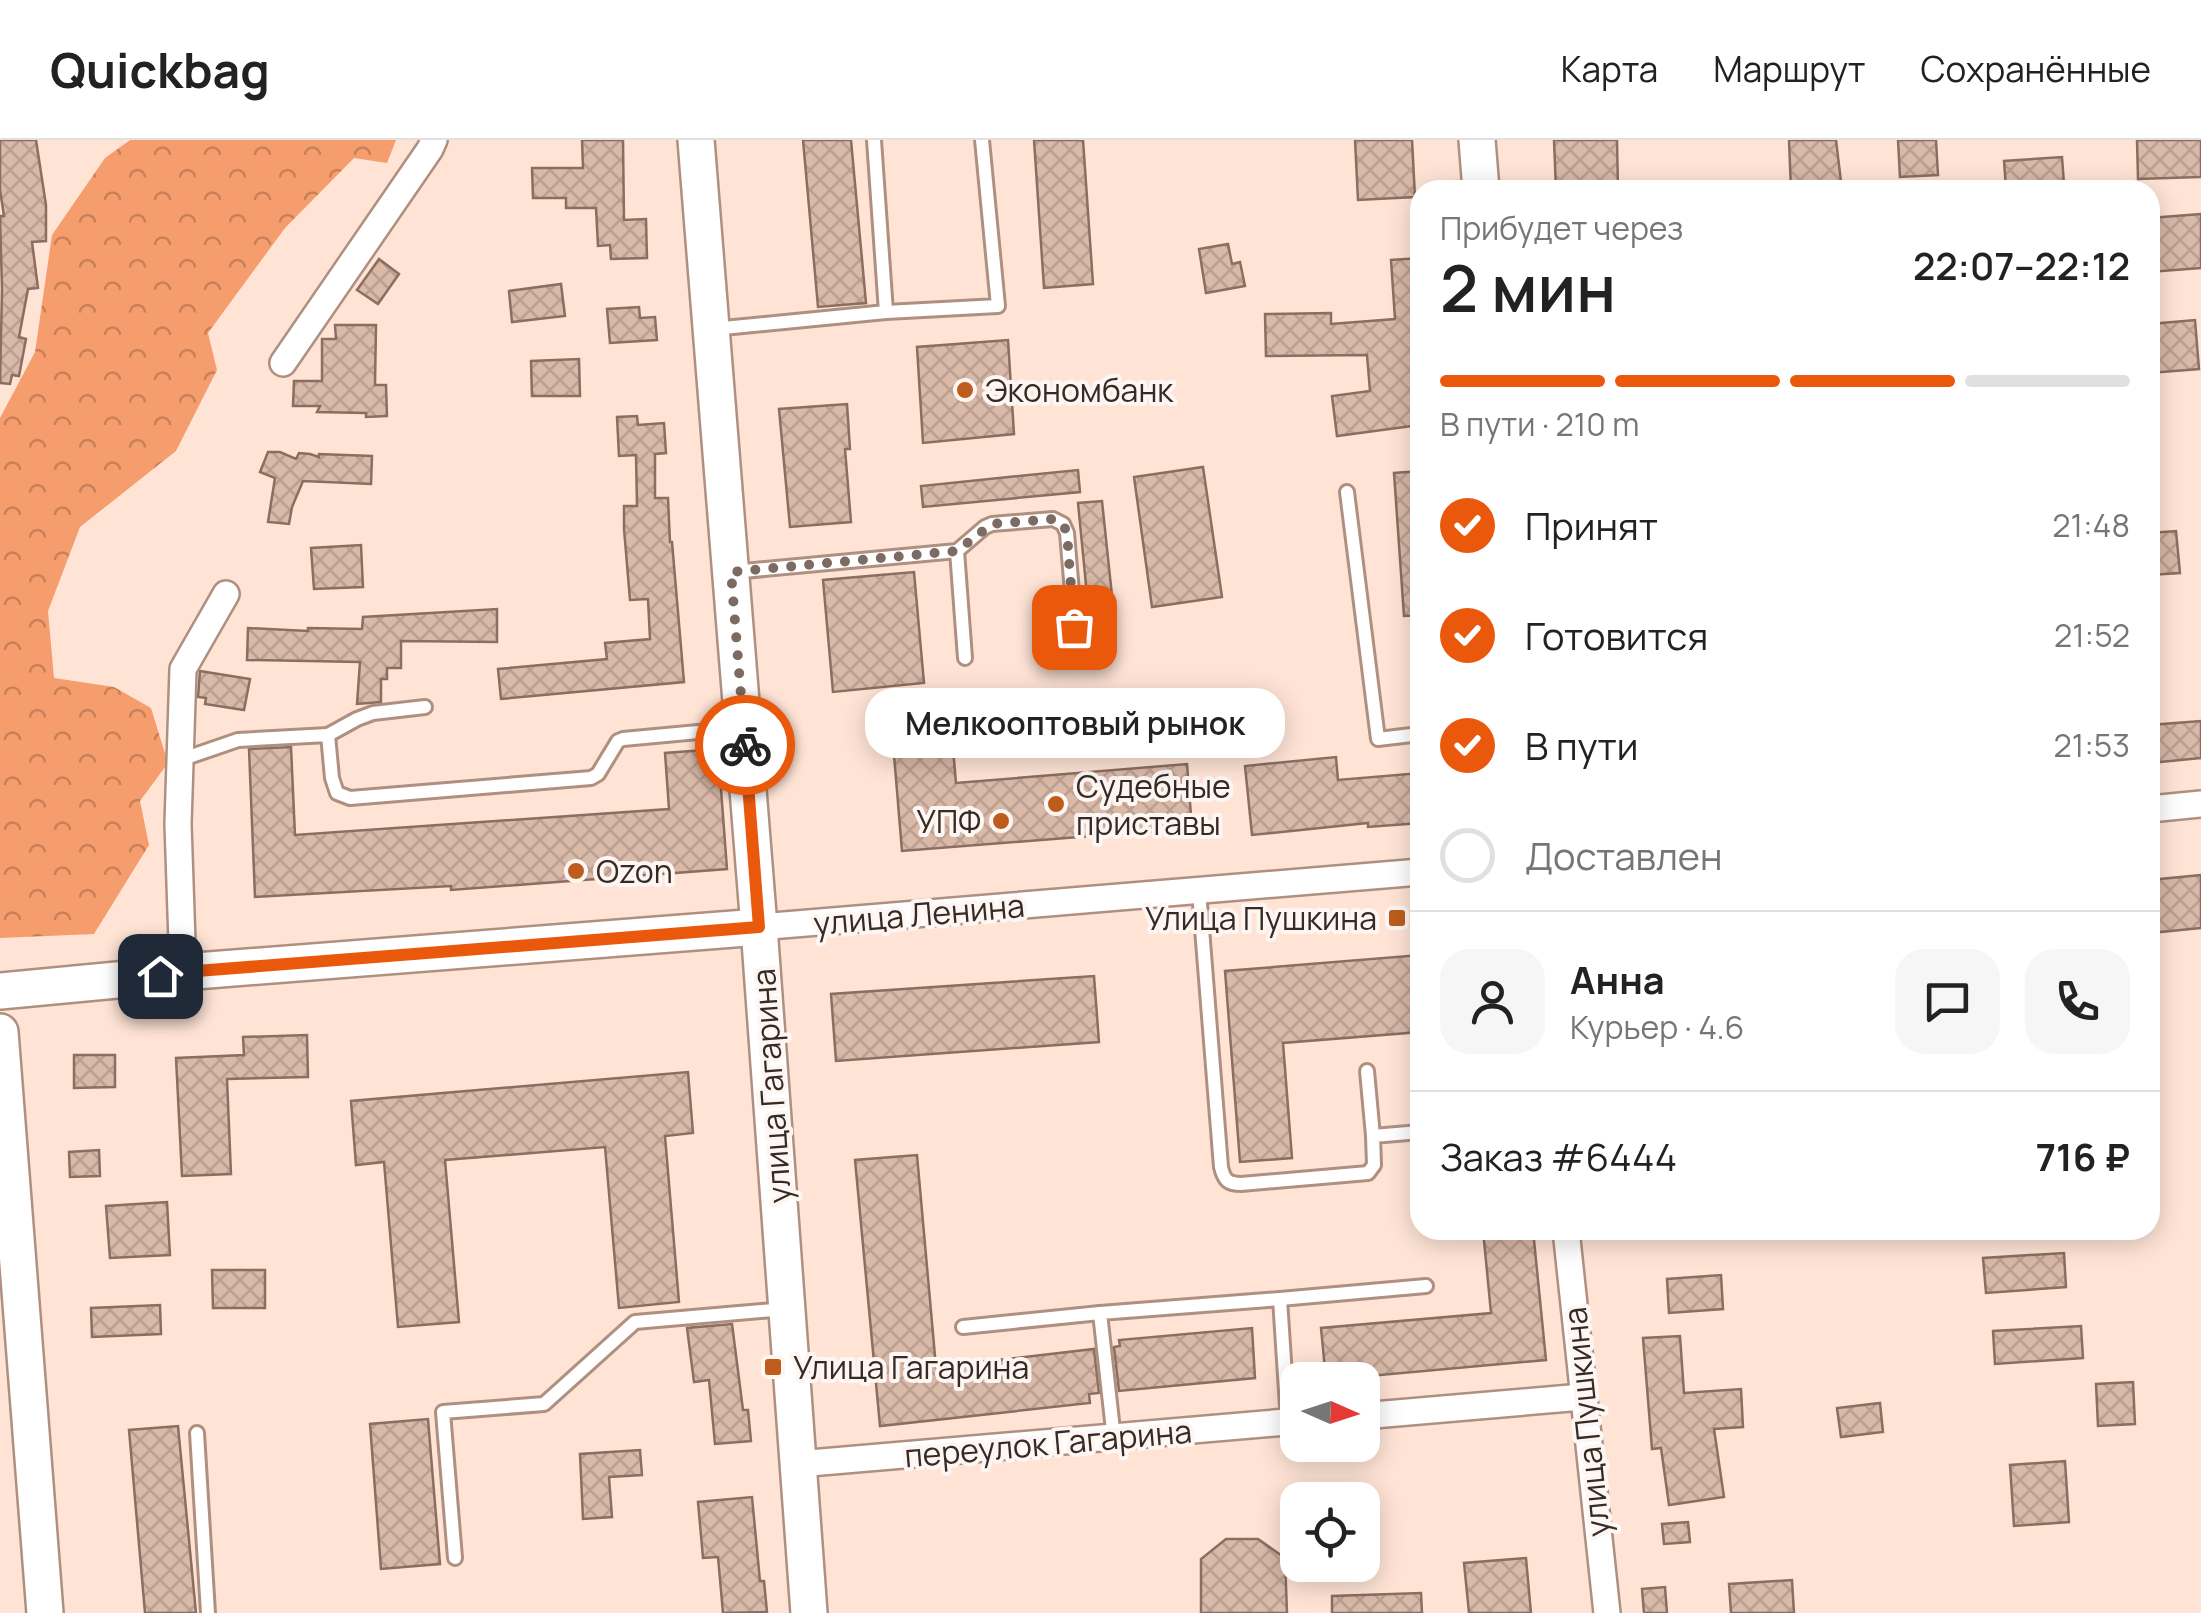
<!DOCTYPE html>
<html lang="ru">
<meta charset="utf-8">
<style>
body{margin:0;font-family:Manrope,sans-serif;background:#f6f6f6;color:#222;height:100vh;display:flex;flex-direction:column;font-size:38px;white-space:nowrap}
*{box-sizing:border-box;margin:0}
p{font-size:32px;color:#767676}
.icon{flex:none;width:55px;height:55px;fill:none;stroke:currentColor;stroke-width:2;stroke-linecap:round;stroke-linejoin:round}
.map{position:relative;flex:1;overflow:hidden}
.details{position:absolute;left:1410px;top:40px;width:750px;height:1060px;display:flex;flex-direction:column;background:#fff;border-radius:30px;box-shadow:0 5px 25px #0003}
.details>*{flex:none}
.needle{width:65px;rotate:93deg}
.fabs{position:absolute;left:1280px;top:1222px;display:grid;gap:20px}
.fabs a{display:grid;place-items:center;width:100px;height:100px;border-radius:20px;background:#fff;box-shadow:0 5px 25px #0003;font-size:50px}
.pin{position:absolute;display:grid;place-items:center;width:85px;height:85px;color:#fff;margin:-42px;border-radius:20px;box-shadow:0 5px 15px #0006}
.courier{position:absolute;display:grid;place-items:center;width:100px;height:100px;margin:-50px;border:8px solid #ea580c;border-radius:50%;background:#fff;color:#222;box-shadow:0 2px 12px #0007}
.bubble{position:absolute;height:70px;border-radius:30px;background:#fff;box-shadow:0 5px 25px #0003;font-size:32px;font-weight:600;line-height:70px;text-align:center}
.overview em{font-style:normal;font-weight:600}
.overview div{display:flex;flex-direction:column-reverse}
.overview{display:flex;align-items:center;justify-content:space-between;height:170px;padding:0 30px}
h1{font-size:65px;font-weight:600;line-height:75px}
.bar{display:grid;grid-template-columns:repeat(4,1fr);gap:15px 10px;align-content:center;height:120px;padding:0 30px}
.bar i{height:12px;border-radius:8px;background:#e0e0e0}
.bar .on{background:#ea580c}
.bar p{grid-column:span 4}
.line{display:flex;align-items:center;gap:25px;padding:0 30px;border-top:2px solid #e0e0e0}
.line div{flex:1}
.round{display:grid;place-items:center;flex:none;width:105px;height:105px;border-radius:30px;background:#f6f6f6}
ol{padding:0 30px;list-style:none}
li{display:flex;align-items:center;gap:30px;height:110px}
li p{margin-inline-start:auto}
li .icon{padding:10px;border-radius:50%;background:#ea580c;color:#fff;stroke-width:4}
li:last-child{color:#767676}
li i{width:55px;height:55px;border:5px solid #e0e0e0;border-radius:50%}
header{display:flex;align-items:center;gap:60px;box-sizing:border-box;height:140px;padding:0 50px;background:#fff;border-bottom:2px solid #e0e0e0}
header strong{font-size:48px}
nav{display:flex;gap:55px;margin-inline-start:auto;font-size:35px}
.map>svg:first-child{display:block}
</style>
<header>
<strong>Quickbag</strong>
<nav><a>Карта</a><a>Маршрут</a><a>Сохранённые</a></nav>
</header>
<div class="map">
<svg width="2201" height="1473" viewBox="0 0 2201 1473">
<defs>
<pattern id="forest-crowns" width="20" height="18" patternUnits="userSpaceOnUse" patternTransform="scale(2.5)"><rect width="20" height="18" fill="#f69d6d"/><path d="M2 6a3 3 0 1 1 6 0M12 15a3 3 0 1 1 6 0" fill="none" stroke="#c88059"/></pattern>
<pattern id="building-cross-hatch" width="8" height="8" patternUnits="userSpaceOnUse" patternTransform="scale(2.5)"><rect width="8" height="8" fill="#d9b9a8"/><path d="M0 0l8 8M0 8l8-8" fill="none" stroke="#bb9f90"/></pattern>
</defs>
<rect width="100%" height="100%" fill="#ffe4d6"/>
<!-- forest -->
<polygon fill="url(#forest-crowns)" points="130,0 396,0 387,23 354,18 285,88 208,193 217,230 176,311 80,387 48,471 54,538 114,547 151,568 168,623 140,661 149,705 94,794 0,798 0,278 35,212 52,95 105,18"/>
<!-- building -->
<g fill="url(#building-cross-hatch)" stroke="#8b6e5f" stroke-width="2.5">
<polygon points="0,0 36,0 46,65 46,101 32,102 38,148 28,149 19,197 26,199 19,236 12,235 10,244 0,243 2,149 0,76 4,76 0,50"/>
<polygon points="582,0 623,0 624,80 646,79 647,118 611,119 610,105 598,106 596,68 566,68 566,58 533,58 532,28 583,28"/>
<polygon points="803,0 851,0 866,163 818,167"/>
<polygon points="1034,0 1083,0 1093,144 1044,148"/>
<polygon points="1355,0 1412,0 1415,57 1358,60"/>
<polygon points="1554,0 1617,0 1618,50 1556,50"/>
<polygon points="1789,0 1836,0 1842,50 1791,50"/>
<polygon points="1898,0 1936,0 1938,35 1900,37"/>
<polygon points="2137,0 2201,0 2201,37 2138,39"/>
<polygon points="2062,17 2064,44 2006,48 2004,21"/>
<polygon points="2201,74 2201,128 2150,132 2150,78"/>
<polygon points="1228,104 1232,124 1240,122 1245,146 1206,153 1199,109"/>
<polygon points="1420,118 1420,285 1337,296 1332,256 1370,251 1367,215 1266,216 1265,174 1331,173 1331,184 1395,179 1391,120"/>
<polygon points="379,119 399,134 378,164 357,150"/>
<polygon points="561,144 565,176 512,182 509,151"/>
<polygon points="639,167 640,178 655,177 657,200 610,203 607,169"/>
<polygon points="2195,180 2199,229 2150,233 2150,184"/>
<polygon points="335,185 376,185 375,245 386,245 387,276 366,277 366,273 317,272 320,266 293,266 294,241 322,241 322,199 336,199"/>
<polygon points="1008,200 1014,294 923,303 917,207"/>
<polygon points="579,219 580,256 532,256 531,221"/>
<polygon points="847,264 850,309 845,309 851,382 790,387 779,269"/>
<polygon points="637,276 638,285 664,283 666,313 655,314 655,358 668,358 670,402 672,402 684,542 501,559 498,529 607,519 605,503 650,499 648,459 630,460 624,389 624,366 637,366 636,315 619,316 617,277"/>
<polygon points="268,312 280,312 296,319 299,313 310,314 319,317 319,314 372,316 371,344 303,341 292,367 289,384 268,382 275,338 260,332"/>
<polygon points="1203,327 1222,457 1152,467 1134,337"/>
<polygon points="1078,330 1080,352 923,367 921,346"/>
<polygon points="1420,331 1420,475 1404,476 1394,333"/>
<polygon points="1102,361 1115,484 1090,486 1078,363"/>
<polygon points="2176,391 2180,433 2150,435 2150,393"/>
<polygon points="361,405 363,447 314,449 311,408"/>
<polygon points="914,432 924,543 833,552 823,440"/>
<polygon points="497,469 497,502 401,501 401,528 387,528 387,539 381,539 381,562 357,564 360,522 247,520 248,488 308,491 308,488 362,489 363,477"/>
<polygon points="200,531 250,539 244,570 205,564 206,558 198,557"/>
<polygon points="2201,581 2201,618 2150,623 2150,585"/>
<polygon points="951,586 956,643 1187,624 1192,688 902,711 892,591"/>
<polygon points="291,607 295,695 669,669 665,613 718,609 727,729 451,750 451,746 255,757 249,609"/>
<polygon points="1336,617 1338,640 1420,633 1420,683 1368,687 1368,683 1252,695 1245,626"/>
<polygon points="2201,735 2201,788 2150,793 2150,740"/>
<polygon points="1420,815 1420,892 1283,903 1292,1018 1240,1022 1225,831"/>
<polygon points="1094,836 1099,902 836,921 831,854"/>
<polygon points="307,895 308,937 227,939 231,1034 182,1036 176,918 244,915 243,897"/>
<polygon points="74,915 115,915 115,947 74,948"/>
<polygon points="688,932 693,993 665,996 679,1162 619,1168 605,1007 445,1020 459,1182 398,1187 384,1022 356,1025 351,961"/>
<polygon points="99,1010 100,1036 70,1037 69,1012"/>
<polygon points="917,1015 936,1227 1094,1209 1099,1253 1089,1254 1090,1263 880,1286 855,1020"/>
<polygon points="167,1062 170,1115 110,1118 106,1066"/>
<polygon points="1483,1090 1533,1090 1546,1220 1326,1240 1321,1188 1491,1173"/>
<polygon points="2064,1113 2066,1147 1986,1153 1983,1118"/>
<polygon points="212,1130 265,1130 265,1168 213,1168"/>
<polygon points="1721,1135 1723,1169 1669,1173 1667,1139"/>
<polygon points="160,1165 161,1194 92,1197 91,1168"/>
<polygon points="732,1184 743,1270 748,1270 751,1301 715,1304 709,1240 694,1242 687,1188"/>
<polygon points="2081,1186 2083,1218 1995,1224 1993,1191"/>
<polygon points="1252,1188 1255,1238 1119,1251 1114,1207 1120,1206 1119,1200"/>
<polygon points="1680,1196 1684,1253 1741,1249 1743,1287 1714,1289 1724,1357 1669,1365 1661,1308 1652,1309 1643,1198"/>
<polygon points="2133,1242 2135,1284 2098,1286 2096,1244"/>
<polygon points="1880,1263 1883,1292 1841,1297 1837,1268"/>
<polygon points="428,1279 440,1424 381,1429 370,1284"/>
<polygon points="178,1286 196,1473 145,1473 129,1290"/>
<polygon points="640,1310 642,1335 609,1337 612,1377 583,1379 580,1314"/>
<polygon points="2065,1321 2069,1382 2014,1386 2010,1325"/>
<polygon points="752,1357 760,1441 764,1441 767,1472 723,1473 718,1417 703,1418 698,1362"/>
<polygon points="1688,1382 1690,1402 1664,1404 1662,1384"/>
<polygon points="1226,1399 1258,1399 1285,1418 1287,1473 1201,1473 1201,1419"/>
<polygon points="1526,1418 1531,1473 1469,1473 1464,1423"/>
<polygon points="1792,1440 1794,1473 1731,1473 1729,1444"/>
<polygon points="1665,1447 1667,1473 1644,1473 1642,1449"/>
<polygon points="1421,1453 1422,1473 1332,1473 1332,1456"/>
</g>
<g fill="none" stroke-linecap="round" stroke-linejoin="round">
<!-- lane casing -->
<g stroke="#af9080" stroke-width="18">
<g id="lane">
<polyline points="874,0 886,172"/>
<polyline points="713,189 886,172 998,166 982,0"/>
<polyline points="1347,352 1378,599 1420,594"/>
<polyline points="957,411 965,518"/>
<polyline points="733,432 957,411 985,387 992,384 1053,379 1063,384 1067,393 1075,487"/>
<polyline points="328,595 357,579 373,573 425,567"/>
<polyline points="180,620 238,600 328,595 332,638 337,653 350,658 591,638 598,634 618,601 623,599 741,588"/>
<path d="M1199,751L1221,1027C1224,1040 1228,1044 1241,1044L1368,1033L1374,1025L1373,996L1420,992"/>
<polyline points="1367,931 1373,996"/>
<polyline points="1280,1159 1426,1146"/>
<polyline points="963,1187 1100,1173"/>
<polyline points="197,1293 208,1473"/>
<polyline points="1114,1299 1100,1173 1280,1159 1288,1282"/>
<polyline points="455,1418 443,1272 544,1264 635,1182 785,1169"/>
</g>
</g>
<!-- street casing -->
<g stroke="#af9080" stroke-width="30">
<g id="street">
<polyline points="283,223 430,9 434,0"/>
<polyline points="2150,669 2201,664"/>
<polyline points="759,787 1420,732"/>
<polyline points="183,832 178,684 183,529 226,454"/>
<polyline points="1566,1090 1607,1473"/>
<polyline points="1362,1276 1582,1257"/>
<polyline points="798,1324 1298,1281"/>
</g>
</g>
<!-- secondary casing -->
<g stroke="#af9080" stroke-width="40">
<g id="secondary">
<polyline points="696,0 759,787 809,1473"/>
<polyline points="1477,0 1481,50"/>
<polyline points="0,851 159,836 183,832 759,787"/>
<polyline points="0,892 45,1473"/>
</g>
</g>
<!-- lane -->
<use href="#lane" stroke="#fff" stroke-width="12"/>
<!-- street -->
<use href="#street" stroke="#fff" stroke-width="25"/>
<!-- secondary -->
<use href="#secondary" stroke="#fff" stroke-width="35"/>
</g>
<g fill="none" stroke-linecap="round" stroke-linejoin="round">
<!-- done -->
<polyline stroke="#7c6b62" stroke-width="10" stroke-dasharray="0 18" points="745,605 731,432 957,411 992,384 1053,379 1063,384 1067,393 1074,487"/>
<!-- route -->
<polyline stroke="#ea580c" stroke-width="12" points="160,836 184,832 759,787 745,605"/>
</g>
<!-- markers -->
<g fill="#bd5c1c" stroke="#fdf6f3" stroke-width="4">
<circle cx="965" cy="250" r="10"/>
<circle cx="1056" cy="664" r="10"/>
<circle cx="1001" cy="681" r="10"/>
<circle cx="576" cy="731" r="10"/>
<rect x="1387" y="768" width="20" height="20" rx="5"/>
<rect x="763" y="1217" width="20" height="20" rx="5"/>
</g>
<g text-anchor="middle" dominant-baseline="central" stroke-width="8" stroke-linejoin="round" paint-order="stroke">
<!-- poi labels -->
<g font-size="32" fill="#362a24" stroke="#fdf6f3" text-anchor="start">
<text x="985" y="250">Экономбанк</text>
<text x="1076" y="646">Судебные<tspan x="1076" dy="37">приставы</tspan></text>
<text x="981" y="681" text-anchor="end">УПФ</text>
<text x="596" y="731">Ozon</text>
<text x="1377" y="778" text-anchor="end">Улица Пушкина</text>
<text x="793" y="1227">Улица Гагарина</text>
</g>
<!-- street labels -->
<g font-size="32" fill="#362a24" stroke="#fdf6f3">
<text transform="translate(919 774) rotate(-5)">улица Ленина</text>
<text transform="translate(771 946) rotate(-94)">улица Гагарина</text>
<text transform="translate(1586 1282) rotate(-96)">улица Пушкина</text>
<text transform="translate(1048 1303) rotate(-5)">переулок Гагарина</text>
</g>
</g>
</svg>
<div class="fabs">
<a><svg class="needle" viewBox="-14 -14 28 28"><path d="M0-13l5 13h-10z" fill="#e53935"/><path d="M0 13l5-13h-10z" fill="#767676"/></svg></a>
<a><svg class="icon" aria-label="locate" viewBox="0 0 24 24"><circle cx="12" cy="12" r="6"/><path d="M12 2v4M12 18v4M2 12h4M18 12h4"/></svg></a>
</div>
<div class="pin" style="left:1074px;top:487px;background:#ea580c"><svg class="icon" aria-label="bag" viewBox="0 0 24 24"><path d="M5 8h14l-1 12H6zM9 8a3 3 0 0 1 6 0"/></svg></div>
<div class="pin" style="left:160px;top:836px;background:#1f2937"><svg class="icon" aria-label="home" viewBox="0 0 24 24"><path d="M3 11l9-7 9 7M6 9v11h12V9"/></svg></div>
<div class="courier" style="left:745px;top:605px"><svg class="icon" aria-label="bike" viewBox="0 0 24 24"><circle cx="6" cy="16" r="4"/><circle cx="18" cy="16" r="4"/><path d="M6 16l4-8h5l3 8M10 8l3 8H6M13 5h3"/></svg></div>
<div class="bubble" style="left:865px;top:548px;width:420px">Мелкооптовый рынок</div>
<section class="details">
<div class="overview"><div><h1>2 мин</h1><p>Прибудет через</p></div><em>22:07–22:12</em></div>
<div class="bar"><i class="on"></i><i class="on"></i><i class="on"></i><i></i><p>В пути · 210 m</p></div>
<ol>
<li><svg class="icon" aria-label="check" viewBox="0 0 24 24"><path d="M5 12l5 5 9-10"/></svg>Принят<p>21:48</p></li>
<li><svg class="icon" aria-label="check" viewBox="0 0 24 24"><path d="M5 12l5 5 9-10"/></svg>Готовится<p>21:52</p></li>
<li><svg class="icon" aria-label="check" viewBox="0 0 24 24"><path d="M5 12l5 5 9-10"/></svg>В пути<p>21:53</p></li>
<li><i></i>Доставлен</li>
</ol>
<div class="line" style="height:180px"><a class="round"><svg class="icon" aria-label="person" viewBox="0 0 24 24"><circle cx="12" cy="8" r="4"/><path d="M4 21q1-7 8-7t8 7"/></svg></a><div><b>Анна</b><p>Курьер · 4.6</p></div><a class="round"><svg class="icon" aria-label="chat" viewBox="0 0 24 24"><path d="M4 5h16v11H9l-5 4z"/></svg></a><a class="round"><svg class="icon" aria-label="phone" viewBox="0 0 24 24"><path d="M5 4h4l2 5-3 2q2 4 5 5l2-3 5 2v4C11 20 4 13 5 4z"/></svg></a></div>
<div class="line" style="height:130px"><div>Заказ #6444</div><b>716 ₽</b></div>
</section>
</div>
